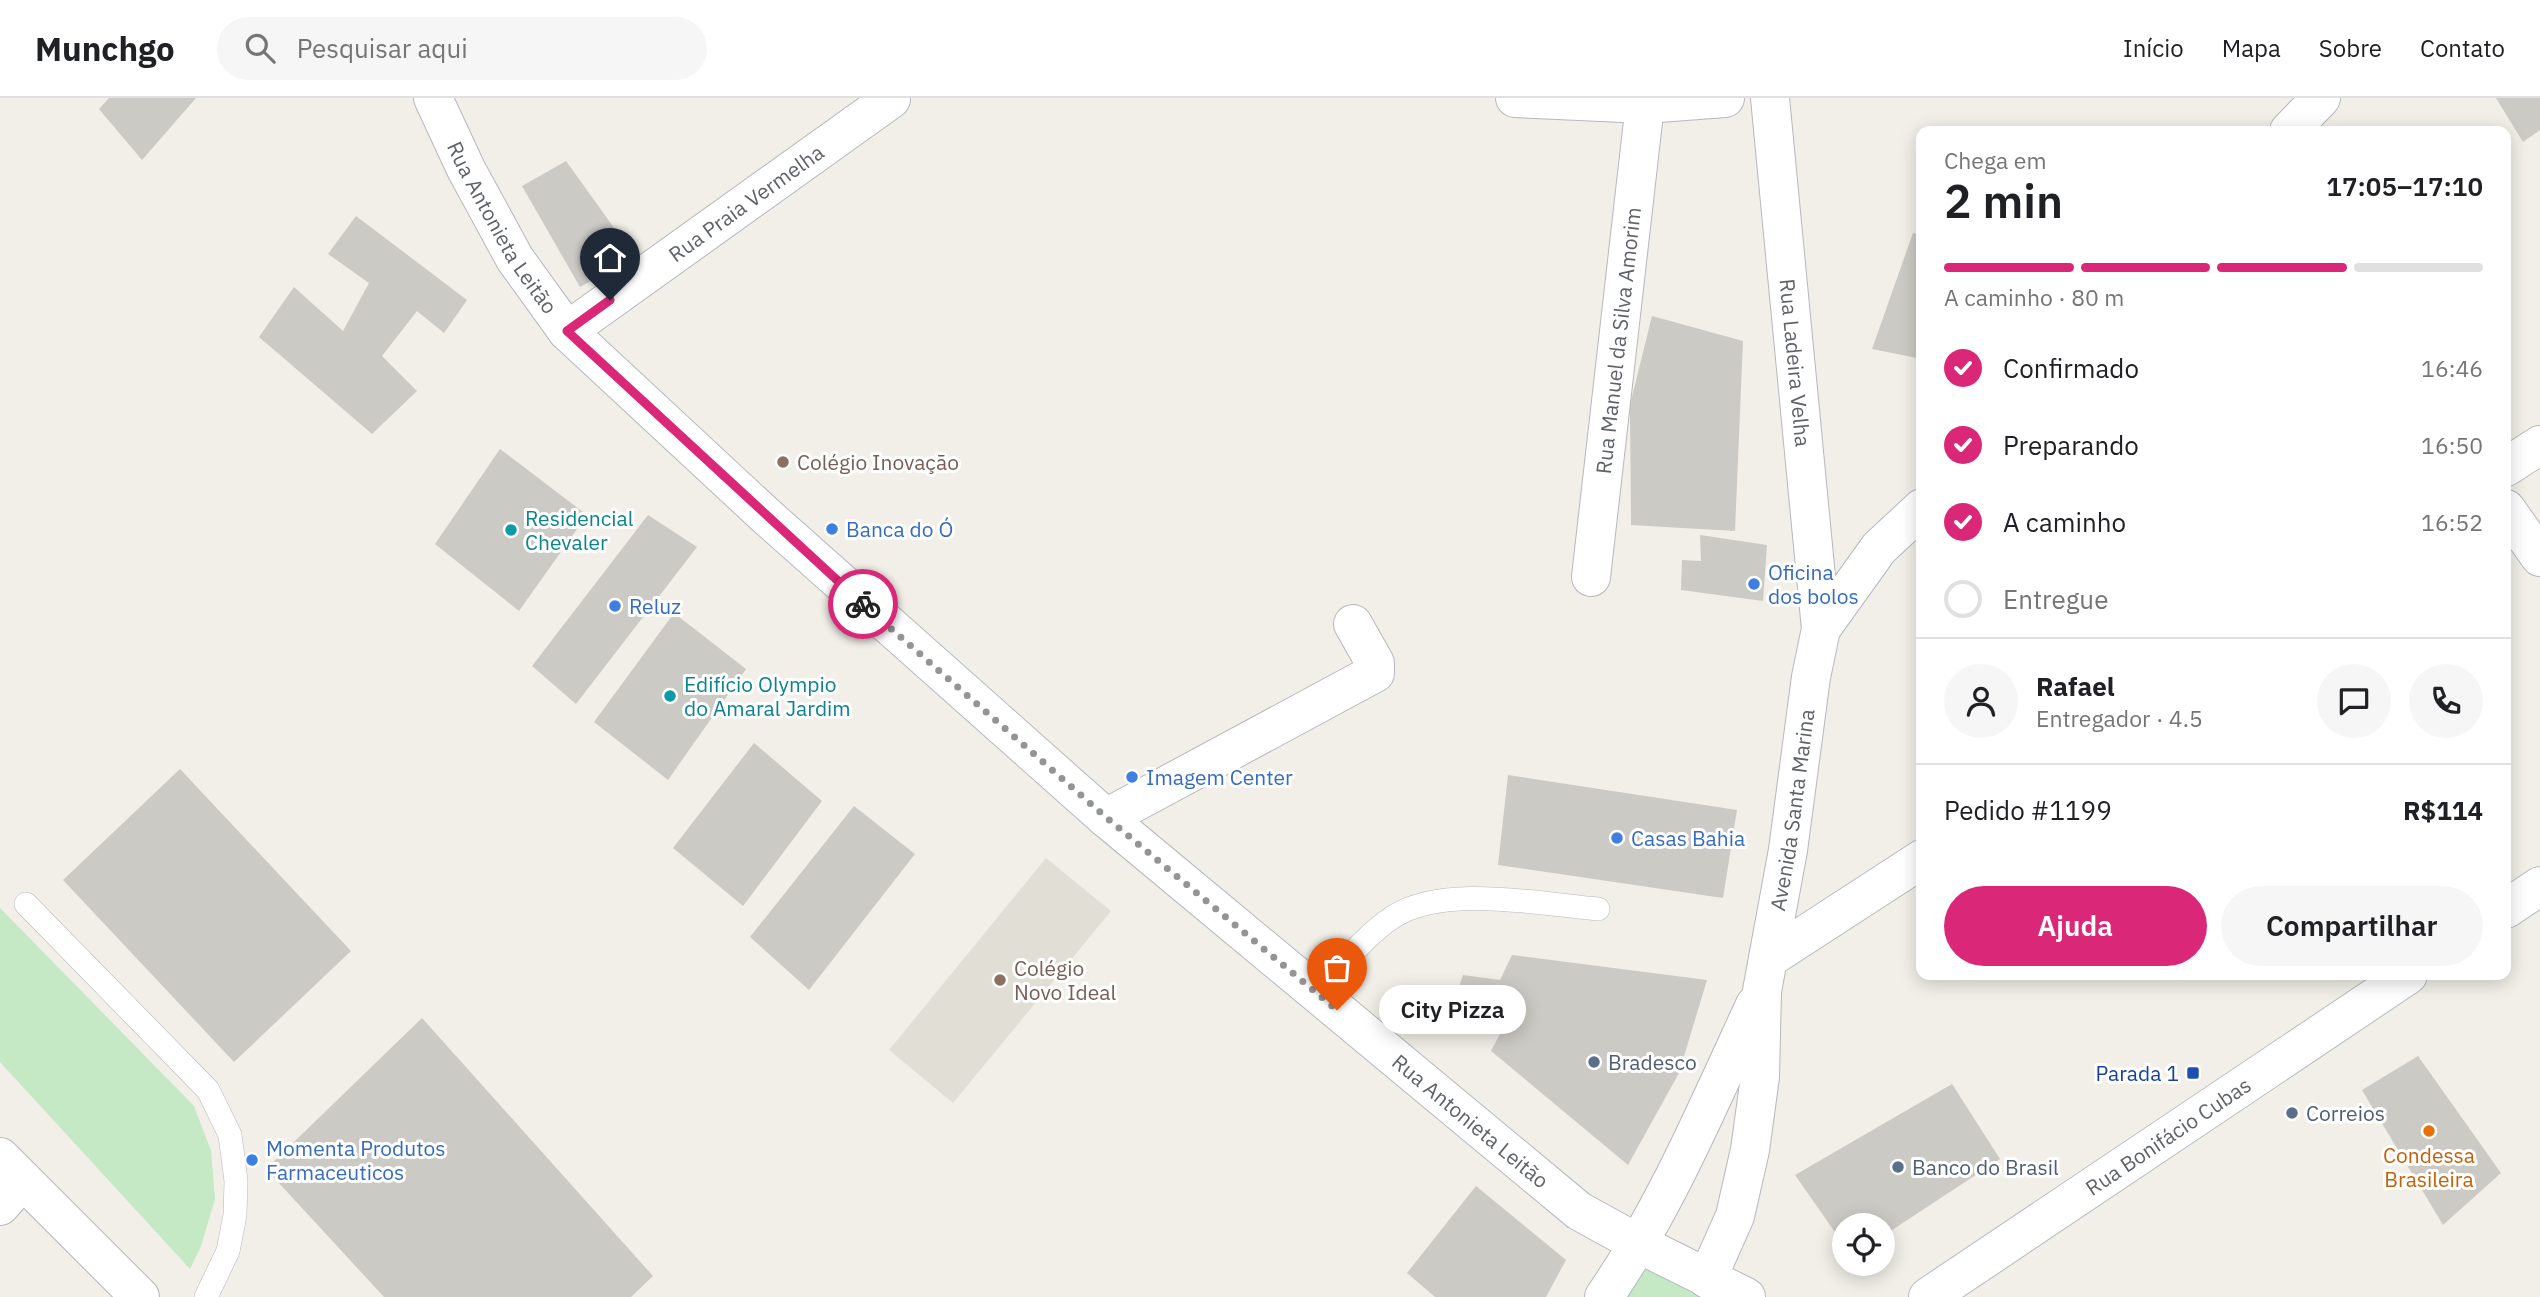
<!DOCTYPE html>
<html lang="pt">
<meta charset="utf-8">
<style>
body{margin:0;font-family:"IBM Plex Sans",sans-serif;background:#f6f6f6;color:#202124;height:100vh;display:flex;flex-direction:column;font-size:26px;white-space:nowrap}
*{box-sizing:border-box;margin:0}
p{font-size:23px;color:#757577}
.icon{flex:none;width:38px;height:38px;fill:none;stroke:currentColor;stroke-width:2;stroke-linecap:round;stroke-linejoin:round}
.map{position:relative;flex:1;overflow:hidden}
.sheet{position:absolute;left:1916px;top:28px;width:595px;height:854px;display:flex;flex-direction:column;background:#fff;border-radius:14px;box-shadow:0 4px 18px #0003}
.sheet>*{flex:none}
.tools{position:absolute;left:1832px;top:1115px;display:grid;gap:14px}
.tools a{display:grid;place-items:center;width:63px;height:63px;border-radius:50%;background:#fff;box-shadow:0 4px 18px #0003;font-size:35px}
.pin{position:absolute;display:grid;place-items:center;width:60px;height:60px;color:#fff;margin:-72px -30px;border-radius:50% 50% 50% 0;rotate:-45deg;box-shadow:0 0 7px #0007}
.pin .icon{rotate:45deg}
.courier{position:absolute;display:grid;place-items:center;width:70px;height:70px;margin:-35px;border:5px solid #db2777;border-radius:50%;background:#fff;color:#222;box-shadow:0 2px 9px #0007}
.bubble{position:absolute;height:49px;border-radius:24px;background:#fff;box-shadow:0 4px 18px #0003;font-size:23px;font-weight:600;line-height:49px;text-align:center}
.headline em{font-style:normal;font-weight:600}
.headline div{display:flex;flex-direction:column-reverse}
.headline{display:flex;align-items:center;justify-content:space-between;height:119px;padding:0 28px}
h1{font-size:46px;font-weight:600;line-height:52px}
.bar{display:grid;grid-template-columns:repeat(4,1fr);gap:10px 7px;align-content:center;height:84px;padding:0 28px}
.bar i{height:9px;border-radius:5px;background:#e0e0e0}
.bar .active{background:#db2777}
.bar p{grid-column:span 4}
.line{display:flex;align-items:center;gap:18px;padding:0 28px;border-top:2px solid #e0e0e0}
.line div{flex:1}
.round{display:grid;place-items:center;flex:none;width:74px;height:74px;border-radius:37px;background:#f6f6f6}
ol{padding:0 28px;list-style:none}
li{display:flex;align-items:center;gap:21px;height:77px}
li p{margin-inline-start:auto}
li .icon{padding:7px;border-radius:50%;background:#db2777;color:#fff;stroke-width:4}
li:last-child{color:#757577}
li i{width:38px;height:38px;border:4px solid #e0e0e0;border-radius:50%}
.cta{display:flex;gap:14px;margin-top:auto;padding:14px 28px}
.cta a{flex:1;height:80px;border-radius:42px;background:#db2777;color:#fff;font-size:28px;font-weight:600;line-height:80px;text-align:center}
.cta a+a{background:#f6f6f6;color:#202124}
header{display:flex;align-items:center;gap:42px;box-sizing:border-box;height:98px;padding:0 35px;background:#fff;border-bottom:2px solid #e0e0e0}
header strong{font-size:33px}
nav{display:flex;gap:38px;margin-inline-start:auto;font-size:24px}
.search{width:490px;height:63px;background:#f6f6f6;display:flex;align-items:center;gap:18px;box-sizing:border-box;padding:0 24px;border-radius:38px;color:#757577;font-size:26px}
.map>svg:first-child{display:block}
</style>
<header>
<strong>Munchgo</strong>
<div class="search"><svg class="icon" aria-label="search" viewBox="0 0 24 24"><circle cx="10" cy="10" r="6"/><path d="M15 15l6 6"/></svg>Pesquisar aqui</div>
<nav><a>Início</a><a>Mapa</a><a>Sobre</a><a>Contato</a></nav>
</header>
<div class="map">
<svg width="2540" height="1199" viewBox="0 0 2540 1199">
<rect width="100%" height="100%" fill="#f1efe8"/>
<!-- education -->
<polygon fill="#e1ded6" points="1046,760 1111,813 953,1005 889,952"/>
<!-- green -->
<g fill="#c5e8c5">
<polygon points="0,810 194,1008 211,1053 215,1101 201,1148 190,1171 0,964"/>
<polygon points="1639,1146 1746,1199 1605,1199"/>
</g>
<!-- building -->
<g fill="#cccac5">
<polygon points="109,0 196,0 142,62 99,11"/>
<polygon points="2496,0 2540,0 2540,32 2523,44"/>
<polygon points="566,63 635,159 580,189 522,88"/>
<polygon points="356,118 467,202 444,235 417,213 382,258 417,293 372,336 259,239 294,189 343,233 369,185 328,156"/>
<polygon points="1913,135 1922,137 1922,261 1872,251"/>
<polygon points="1652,218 1743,243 1735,433 1631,427 1630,307"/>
<polygon points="500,351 587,417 519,513 435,446"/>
<polygon points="648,417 697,449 576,606 532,568"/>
<polygon points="1700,437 1767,447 1763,503 1681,492 1682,462 1701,463"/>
<polygon points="674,515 746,571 668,682 594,624"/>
<polygon points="754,645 822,703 743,808 673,750"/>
<polygon points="180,671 351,853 234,964 63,782"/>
<polygon points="1508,677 1737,712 1723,800 1498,767"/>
<polygon points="854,708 915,756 809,892 750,839"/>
<polygon points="1512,857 1707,882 1679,975 1628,1067 1491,953 1502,932 1449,918 1463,877 1500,882"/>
<polygon points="422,920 653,1178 631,1199 384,1199 266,1071"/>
<polygon points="2418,958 2501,1075 2443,1127 2362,992"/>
<polygon points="1952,986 2000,1061 1883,1138 1883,1127 1844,1127 1844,1147 1795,1077"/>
<polygon points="1476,1088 1566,1162 1546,1199 1435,1199 1407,1175"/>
</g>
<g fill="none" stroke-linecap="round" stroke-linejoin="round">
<!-- service casing -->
<g stroke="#b5b8bc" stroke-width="24">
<g id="service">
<polyline points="26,806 208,992 230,1037 236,1083 235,1117 228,1153 206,1199"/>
<path d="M1317,895C1340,870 1364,838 1393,819C1443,786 1539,806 1598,811"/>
</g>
</g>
<!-- minor casing -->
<g stroke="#b5b8bc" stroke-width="40">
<g id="minor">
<path id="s1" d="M433,0L466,71L515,161L567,233L764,416L1106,720L1579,1113L1639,1146"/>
<polyline points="1515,0 1645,6 1725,0"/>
<path id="s2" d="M1770,0L1821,531"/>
<path id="s3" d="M567,233L891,1"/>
<polyline points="2506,369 2540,347"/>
<polyline points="2506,411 2540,459"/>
<path id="s4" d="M1591,479L1645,6"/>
<polyline points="1106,720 1375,575 1375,565 1353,526"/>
<polyline points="1768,861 1922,761"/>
<polyline points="0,1059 140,1199"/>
<polyline points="0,1108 23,1082"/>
</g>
</g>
<!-- tertiary casing -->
<g stroke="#b5b8bc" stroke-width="40">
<g id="tertiary">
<polyline points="2289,33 2321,0"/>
<path id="s5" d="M1707,1181L1735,1118L1750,1052L1760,979L1762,893L1788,752L1811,579L1821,531L1879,450L1922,410"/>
<path d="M1604,1199C1666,1109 1709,1006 1755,907"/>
</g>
</g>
<!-- secondary casing -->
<g stroke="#b6babf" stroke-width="40">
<g id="secondary">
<polyline points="2506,811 2540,788"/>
<polyline points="1639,1146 1746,1199"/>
<path id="s6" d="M1928,1199L2408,877"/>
</g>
</g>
<!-- service -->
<use href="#service" stroke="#fff" stroke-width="23"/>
<!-- minor -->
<use href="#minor" stroke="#fff" stroke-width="38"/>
<!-- tertiary -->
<use href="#tertiary" stroke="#fff" stroke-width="38"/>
<!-- secondary -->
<use href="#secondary" stroke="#fff" stroke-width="38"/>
</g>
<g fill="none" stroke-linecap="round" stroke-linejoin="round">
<!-- done -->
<polyline stroke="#929495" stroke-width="7" stroke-dasharray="0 12.6" points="863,506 1107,720 1337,912"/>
<!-- route -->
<polyline stroke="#db2777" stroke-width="9" points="610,202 567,233 863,506"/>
</g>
<!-- markers -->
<g fill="#8d6e63" stroke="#fff" stroke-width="2.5">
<circle cx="783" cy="364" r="7"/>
<circle cx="1000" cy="882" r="7"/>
</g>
<g fill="#3f7fe0" stroke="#fff" stroke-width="2.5">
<circle cx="832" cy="431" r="7"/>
<circle cx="1754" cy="486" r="7"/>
<circle cx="615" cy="508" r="7"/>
<circle cx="1132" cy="679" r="7"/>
<circle cx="1617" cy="740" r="7"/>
<circle cx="252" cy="1062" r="7"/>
</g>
<g fill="#0f9aa8" stroke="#fff" stroke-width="2.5">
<circle cx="511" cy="432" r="7"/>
<circle cx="670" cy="598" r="7"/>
</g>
<g fill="#5c6f8a" stroke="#fff" stroke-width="2.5">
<circle cx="1594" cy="964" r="7"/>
<circle cx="2292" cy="1015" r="7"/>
<circle cx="1898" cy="1069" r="7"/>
</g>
<rect fill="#1a4fb4" stroke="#fff" stroke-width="2.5" x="2186" y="968" width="14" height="14" rx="3.5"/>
<circle fill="#e8710a" stroke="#fff" stroke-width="2.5" cx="2429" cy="1033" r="7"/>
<g text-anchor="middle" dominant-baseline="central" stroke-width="6" stroke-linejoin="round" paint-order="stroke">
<!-- street labels -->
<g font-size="21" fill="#5f6368" stroke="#fff">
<text stroke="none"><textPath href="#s3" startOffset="220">Rua Praia Vermelha</textPath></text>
<text stroke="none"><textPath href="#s1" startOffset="147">Rua Antonieta Leitão</textPath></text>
<text stroke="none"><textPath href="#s4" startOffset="238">Rua Manuel da Silva Amorim</textPath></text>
<text stroke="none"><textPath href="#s2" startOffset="266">Rua Ladeira Velha</textPath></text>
<text stroke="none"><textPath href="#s5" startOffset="480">Avenida Santa Marina</textPath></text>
<text stroke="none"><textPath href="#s1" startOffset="1470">Rua Antonieta Leitão</textPath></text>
<text stroke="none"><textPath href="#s6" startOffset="289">Rua Bonifácio Cubas</textPath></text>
</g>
<!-- education labels -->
<g font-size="21" fill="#785e54" stroke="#fff" text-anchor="start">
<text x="797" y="364">Colégio Inovação</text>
<text x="1014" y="870">Colégio<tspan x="1014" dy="24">Novo Ideal</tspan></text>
</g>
<!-- culture labels -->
<g font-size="21" fill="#0d838f" stroke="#fff" text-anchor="start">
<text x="525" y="420">Residencial<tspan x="525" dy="24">Chevaler</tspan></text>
<text x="684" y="586">Edifício Olympio<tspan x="684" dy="24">do Amaral Jardim</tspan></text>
</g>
<!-- shop labels -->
<g font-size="21" fill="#366cbe" stroke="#fff" text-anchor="start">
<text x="846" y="431">Banca do Ó</text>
<text x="1768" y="474">Oficina<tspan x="1768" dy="24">dos bolos</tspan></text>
<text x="629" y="508">Reluz</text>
<text x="1146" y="679">Imagem Center</text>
<text x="1631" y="740">Casas Bahia</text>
<text x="266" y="1050">Momenta Produtos<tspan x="266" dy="24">Farmaceuticos</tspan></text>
</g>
<!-- service labels -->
<g font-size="21" fill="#4e5e75" stroke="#fff" text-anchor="start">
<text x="1608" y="964">Bradesco</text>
<text x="2306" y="1015">Correios</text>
<text x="1912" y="1069">Banco do Brasil</text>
</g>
<!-- transit labels -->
<g font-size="21" fill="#164399" stroke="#fff" text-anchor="end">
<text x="2179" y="975">Parada 1</text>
</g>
<!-- food labels -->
<g font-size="21" fill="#c56008" stroke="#fff">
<text x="2429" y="1057">Condessa<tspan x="2429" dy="24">Brasileira</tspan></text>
</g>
</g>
</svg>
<div class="tools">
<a><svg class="icon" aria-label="locate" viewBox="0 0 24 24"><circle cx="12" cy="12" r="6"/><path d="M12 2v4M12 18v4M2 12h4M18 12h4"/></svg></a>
</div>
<div class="pin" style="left:1337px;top:912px;background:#ea580c"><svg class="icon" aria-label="bag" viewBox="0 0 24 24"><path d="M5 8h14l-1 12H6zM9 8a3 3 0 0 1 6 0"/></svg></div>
<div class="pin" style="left:610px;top:202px;background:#1f2937"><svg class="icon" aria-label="home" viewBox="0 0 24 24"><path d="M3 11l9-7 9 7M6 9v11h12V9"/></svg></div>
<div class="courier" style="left:863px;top:506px"><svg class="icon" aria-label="bike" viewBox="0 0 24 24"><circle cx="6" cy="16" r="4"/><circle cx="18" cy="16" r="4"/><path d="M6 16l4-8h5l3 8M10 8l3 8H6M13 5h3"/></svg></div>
<div class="bubble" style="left:1379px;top:887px;width:147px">City Pizza</div>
<section class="sheet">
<div class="headline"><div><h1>2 min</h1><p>Chega em</p></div><em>17:05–17:10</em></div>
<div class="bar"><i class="active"></i><i class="active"></i><i class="active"></i><i></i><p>A caminho · 80 m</p></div>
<ol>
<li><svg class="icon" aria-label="check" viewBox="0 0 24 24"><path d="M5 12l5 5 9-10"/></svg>Confirmado<p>16:46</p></li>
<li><svg class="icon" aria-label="check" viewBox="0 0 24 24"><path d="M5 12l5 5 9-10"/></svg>Preparando<p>16:50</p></li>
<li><svg class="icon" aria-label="check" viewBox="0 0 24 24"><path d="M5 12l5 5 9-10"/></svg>A caminho<p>16:52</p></li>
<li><i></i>Entregue</li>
</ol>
<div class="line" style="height:126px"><a class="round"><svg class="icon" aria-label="person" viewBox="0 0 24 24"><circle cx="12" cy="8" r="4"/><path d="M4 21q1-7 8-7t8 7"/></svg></a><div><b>Rafael</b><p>Entregador · 4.5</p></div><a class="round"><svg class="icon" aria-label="chat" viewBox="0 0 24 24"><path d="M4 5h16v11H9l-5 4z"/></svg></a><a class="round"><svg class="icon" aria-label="phone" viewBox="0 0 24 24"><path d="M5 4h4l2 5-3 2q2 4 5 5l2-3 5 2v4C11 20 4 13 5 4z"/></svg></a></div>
<div class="line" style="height:91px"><div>Pedido #1199</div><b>R$114</b></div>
<div class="cta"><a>Ajuda</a><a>Compartilhar</a></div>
</section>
</div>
